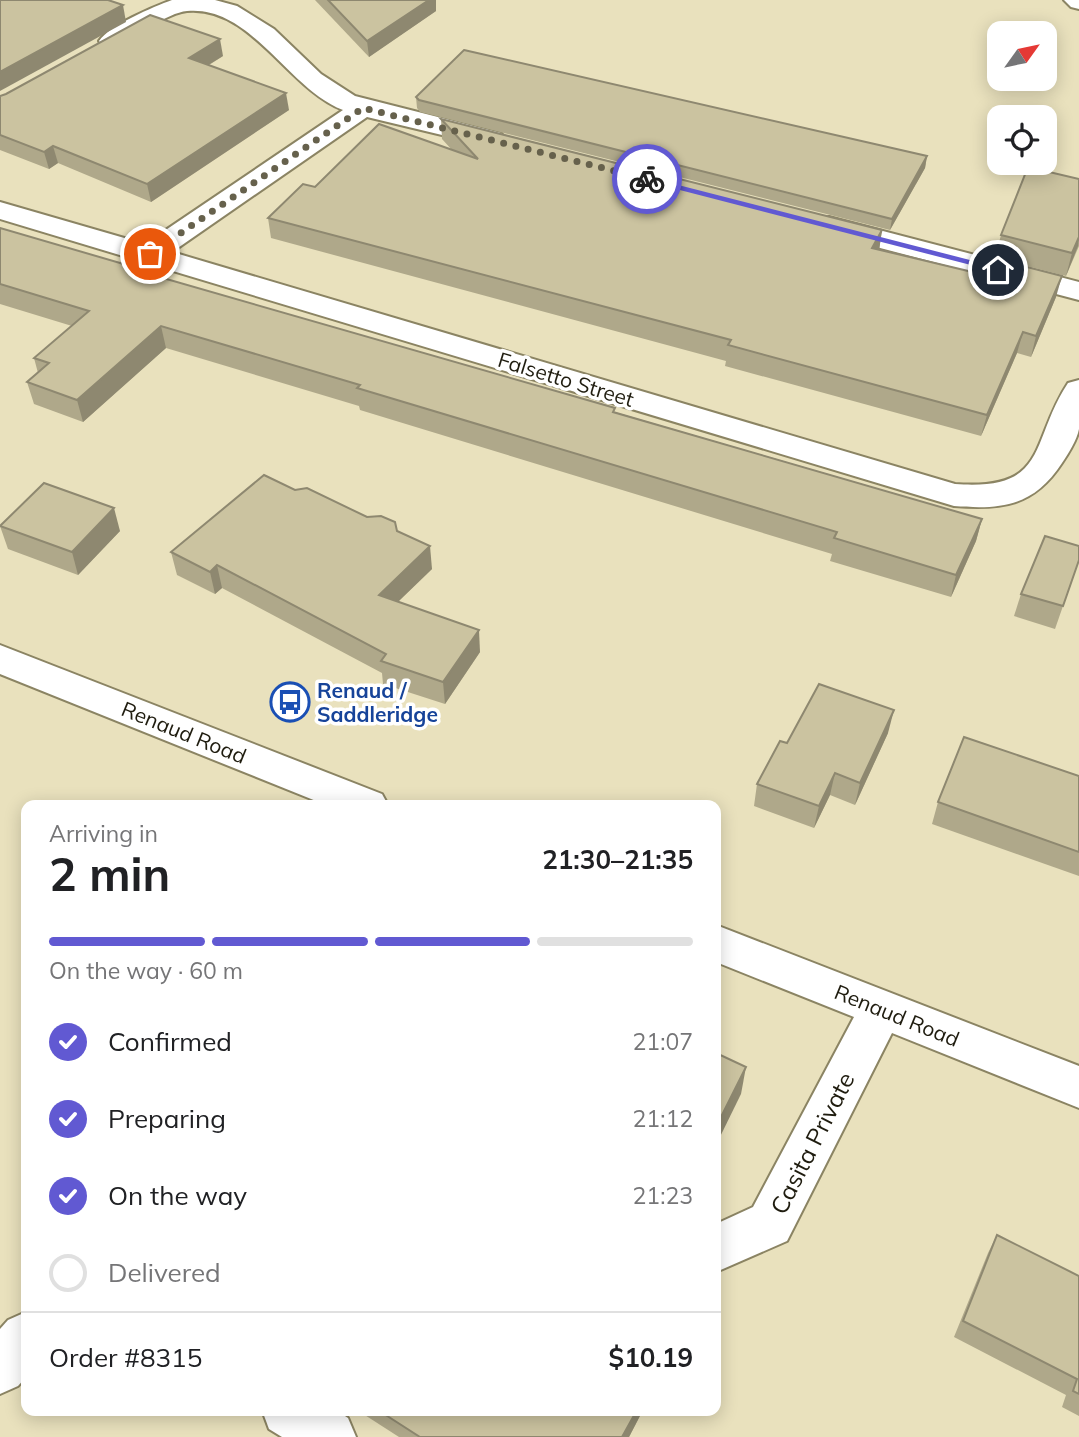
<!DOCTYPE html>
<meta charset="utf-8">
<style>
body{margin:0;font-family:Mulish,sans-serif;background:#f2f2f2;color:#202124;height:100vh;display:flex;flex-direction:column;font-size:26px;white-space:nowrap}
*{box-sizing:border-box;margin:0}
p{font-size:23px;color:#757577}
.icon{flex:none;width:38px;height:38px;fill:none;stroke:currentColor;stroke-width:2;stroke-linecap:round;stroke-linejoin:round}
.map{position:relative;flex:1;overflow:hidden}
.side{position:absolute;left:21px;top:800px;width:700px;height:616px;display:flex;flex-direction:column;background:#fff;border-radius:14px;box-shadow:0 4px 18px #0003}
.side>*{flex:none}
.needle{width:46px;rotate:57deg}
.fabs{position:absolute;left:987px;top:21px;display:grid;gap:14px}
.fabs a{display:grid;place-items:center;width:70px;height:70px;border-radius:14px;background:#fff;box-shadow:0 4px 18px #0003;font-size:35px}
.pin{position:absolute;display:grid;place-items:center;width:60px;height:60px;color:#fff;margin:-30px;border:4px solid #fff;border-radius:50%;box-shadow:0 2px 7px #0007}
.courier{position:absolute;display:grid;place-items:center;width:70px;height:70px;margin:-35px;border:5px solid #6159d2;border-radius:50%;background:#fff;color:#222;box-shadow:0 2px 9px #0007}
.overview em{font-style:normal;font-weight:700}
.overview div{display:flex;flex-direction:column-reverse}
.overview{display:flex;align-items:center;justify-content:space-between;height:119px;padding:0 28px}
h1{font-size:46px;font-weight:700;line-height:52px}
.bar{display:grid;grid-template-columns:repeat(4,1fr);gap:10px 7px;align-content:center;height:84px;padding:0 28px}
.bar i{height:9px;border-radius:5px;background:#e0e0e0}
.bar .on{background:#6159d2}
.bar p{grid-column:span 4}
.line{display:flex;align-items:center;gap:18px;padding:0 28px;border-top:2px solid #e0e0e0}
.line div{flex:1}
ol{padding:0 28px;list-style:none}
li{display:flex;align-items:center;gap:21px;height:77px}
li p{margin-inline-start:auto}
li .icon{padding:7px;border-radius:50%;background:#6159d2;color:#fff;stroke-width:4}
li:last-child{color:#757577}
li i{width:38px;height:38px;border:4px solid #e0e0e0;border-radius:50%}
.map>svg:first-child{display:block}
</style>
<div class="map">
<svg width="1079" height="1437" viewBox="0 0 1079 1437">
<rect width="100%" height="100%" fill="#e9e1bd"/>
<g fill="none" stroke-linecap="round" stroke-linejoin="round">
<!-- minor casing -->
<g stroke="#8b8463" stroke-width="4">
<g id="minor">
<path d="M172,0H215L237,6L274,29L321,74L355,96L501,133L505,139L501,145L492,147L367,117L172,252L955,484C1050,491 1029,442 1068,383L1079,380C1079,396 1079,414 1079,429C1077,440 1068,454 1062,463C1034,506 1002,510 954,506L0,219V202L145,244L343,110C288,89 251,5 187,11C167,13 137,36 120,46L111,48L102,46L99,41C110,25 153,7 172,0Z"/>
<polygon points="829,217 1079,282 1079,300 819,232 815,226 819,220"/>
<polygon points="0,645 382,794 388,805 326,805 0,674"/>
<polygon points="716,925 1079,1066 1079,1108 892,1033 787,1241 716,1272 716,1224 753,1207 854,1017 716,962"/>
<polygon points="26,1312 26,1377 18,1386 0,1394 0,1329 8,1320"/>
<polygon points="262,1410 336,1410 348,1418 356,1437 282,1437 269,1429"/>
</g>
</g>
<!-- major casing -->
<g stroke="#8b8463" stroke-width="4">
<polygon id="major" points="1064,0 1079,0 1079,9 1071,7"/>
</g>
<!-- minor -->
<use href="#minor" fill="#fff" fill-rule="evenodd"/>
<!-- major -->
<use href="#major" fill="#fff" fill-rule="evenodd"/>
</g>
<!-- wall -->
<g fill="#afa88a">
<polygon points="315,0 436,0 436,11 369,57"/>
<polygon points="223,56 209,65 289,110 151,202 58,163 49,169 0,150 0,96"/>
<polygon points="416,97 927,156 925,168 890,230 420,112 417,108"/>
<polygon points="441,119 882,230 879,250 1056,297 1031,357 1017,353 981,436 725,366 726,361 271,238 268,218 315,187 452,150 442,139"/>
<polygon points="1079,179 1079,246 1066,276 995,258 1001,235"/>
<polygon points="0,228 151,272 152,275 615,412 982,519 976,541 951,597 830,561 832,554 360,410 359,406 166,348 83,422 34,404 27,382 38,373 34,358 72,326 0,304"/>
<polygon points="295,490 367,517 432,569 398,602 480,652 445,704 383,684 382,673 222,588 215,594 177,575 171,552"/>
<polygon points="0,526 120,531 78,575 8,549"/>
<polygon points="1079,560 1055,629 1014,616 1021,594"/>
<polygon points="888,733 855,805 830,795 814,828 754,806 757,784 787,743"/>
<polygon points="1079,776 1079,876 932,824 938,802"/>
<polygon points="997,1235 1079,1276 1079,1416 1062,1407 1066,1395 954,1337 988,1253"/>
<polygon points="357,1410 643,1410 629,1437 399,1437"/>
</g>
<!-- shaded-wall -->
<g fill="#8e8870">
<polygon points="429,0 436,0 436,11 369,57 367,41"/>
<polygon points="123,5 126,22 0,91 0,72"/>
<polygon points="220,39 223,56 192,75 189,58"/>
<polygon points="286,93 289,110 151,202 147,184"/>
<polygon points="53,146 58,163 49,169 44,152"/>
<polygon points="927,156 925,168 890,230 892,219"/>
<polygon points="882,230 879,251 872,248"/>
<polygon points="1079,237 1078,246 1066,276 1072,253"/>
<polygon points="1062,276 1056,297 1031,357 1036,336"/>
<polygon points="161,326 166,348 83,422 77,400"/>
<polygon points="1023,332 1017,353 981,436 987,415"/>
<polygon points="114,508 120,531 78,575 72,552"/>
<polygon points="982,519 976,541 951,597 956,575"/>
<polygon points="430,546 432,569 381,618 379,595"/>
<polygon points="217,565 222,588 215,594 210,572"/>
<polygon points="479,630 480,652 445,704 443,682"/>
<polygon points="894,710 888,733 855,805 860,783"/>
<polygon points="835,773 830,795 814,828 819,806"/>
<polygon points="746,1067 741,1094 716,1145 716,1127"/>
<polygon points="637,1410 643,1410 629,1437 622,1437"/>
</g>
<!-- building -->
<g fill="#cbc3a0" stroke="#8e8870" stroke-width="2">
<polygon points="0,0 108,0 123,5 0,72"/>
<polygon points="328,0 429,0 367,41"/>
<polygon points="150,15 220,39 189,58 286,93 147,184 53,146 44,152 0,135 0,96 6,94"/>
<polygon points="464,50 927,156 892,219 419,100 416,97"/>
<polygon points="441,119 882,230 872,248 985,275 992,258 1062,276 1036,336 1023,332 987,415 728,345 731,340 268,218 303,184 315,187 379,124 478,159"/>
<polygon points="1028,167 1079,179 1079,237 1072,253 1001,235"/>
<polygon points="0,228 151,272 149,274 615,408 613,412 982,519 956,575 834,538 837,532 357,388 360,385 161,326 77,400 27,382 49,363 34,358 89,311 0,284"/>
<polygon points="264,475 295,490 307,488 367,517 381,516 395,522 397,531 430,546 379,595 479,630 443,682 381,661 386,654 217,565 210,572 171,552"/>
<polygon points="44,483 114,508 72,552 0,526"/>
<polygon points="1045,536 1079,546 1079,560 1063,606 1021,594"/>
<polygon points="819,684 894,710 860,783 835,773 819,806 757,784 780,741 787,743"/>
<polygon points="964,737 1079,776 1079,852 938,802"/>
<polygon points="716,1053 746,1067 716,1127"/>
<polygon points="997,1235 1079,1276 1079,1394 1073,1391 1077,1379 963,1321"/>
<polygon points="378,1410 637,1410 622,1437 420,1437"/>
</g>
<!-- route -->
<polygon fill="#6159d2" points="647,177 1001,268 1002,270 998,272 645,181"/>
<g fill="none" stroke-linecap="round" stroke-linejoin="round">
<!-- done -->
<polyline stroke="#66614c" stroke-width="7" stroke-dasharray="0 12.6" points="150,254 363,108 647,179"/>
</g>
<!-- icons -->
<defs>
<g id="bus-ring" transform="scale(2.0125)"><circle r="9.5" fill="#fff" stroke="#1a4fb4" stroke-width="1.5"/><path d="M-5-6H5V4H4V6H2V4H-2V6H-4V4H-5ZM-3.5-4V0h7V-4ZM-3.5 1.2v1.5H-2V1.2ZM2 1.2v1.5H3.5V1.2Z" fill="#1a4fb4"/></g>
</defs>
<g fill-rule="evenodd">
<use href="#bus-ring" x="290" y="702"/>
</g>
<g text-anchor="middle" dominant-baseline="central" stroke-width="7" stroke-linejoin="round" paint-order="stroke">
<!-- street labels -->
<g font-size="21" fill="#1f1c0f" stroke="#fff">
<text transform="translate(566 379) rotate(17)">Falsetto Street</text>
<text transform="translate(184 732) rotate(22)">Renaud Road</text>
<text transform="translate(897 1015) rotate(22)">Renaud Road</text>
</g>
<!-- transit labels -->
<g font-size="21" font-weight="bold" fill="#164399" stroke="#fff" text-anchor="start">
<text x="317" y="690">Renaud /<tspan x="317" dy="24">Saddleridge</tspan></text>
</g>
<!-- near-street labels -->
<g font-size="24" fill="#1f1c0f" stroke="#fff">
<text transform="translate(812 1143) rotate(-63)">Casita Private</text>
</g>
</g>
</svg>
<div class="fabs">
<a><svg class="needle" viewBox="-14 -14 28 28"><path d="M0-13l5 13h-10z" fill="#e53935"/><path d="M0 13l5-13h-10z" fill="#757577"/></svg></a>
<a><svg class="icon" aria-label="locate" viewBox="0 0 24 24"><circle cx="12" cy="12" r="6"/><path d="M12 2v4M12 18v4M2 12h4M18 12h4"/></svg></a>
</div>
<div class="pin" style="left:150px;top:254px;background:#ea580c"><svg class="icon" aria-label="bag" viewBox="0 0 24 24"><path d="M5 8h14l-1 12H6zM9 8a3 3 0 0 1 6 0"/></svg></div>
<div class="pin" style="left:998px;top:270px;background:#1f2937"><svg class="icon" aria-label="home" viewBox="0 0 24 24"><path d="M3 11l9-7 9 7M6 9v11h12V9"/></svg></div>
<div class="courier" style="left:647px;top:179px"><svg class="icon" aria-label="bike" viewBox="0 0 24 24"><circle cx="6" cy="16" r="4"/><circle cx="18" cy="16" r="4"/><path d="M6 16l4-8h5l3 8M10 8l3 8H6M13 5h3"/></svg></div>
<section class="side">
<div class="overview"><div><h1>2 min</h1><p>Arriving in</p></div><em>21:30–21:35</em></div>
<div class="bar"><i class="on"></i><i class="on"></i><i class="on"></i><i></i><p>On the way · 60 m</p></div>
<ol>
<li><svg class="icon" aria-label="check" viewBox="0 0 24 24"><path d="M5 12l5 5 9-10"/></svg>Confirmed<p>21:07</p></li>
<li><svg class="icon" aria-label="check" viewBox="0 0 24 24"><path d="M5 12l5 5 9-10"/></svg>Preparing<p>21:12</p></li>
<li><svg class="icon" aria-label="check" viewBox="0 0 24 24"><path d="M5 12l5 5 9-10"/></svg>On the way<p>21:23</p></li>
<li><i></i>Delivered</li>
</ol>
<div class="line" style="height:91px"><div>Order #8315</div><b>$10.19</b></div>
</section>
</div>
